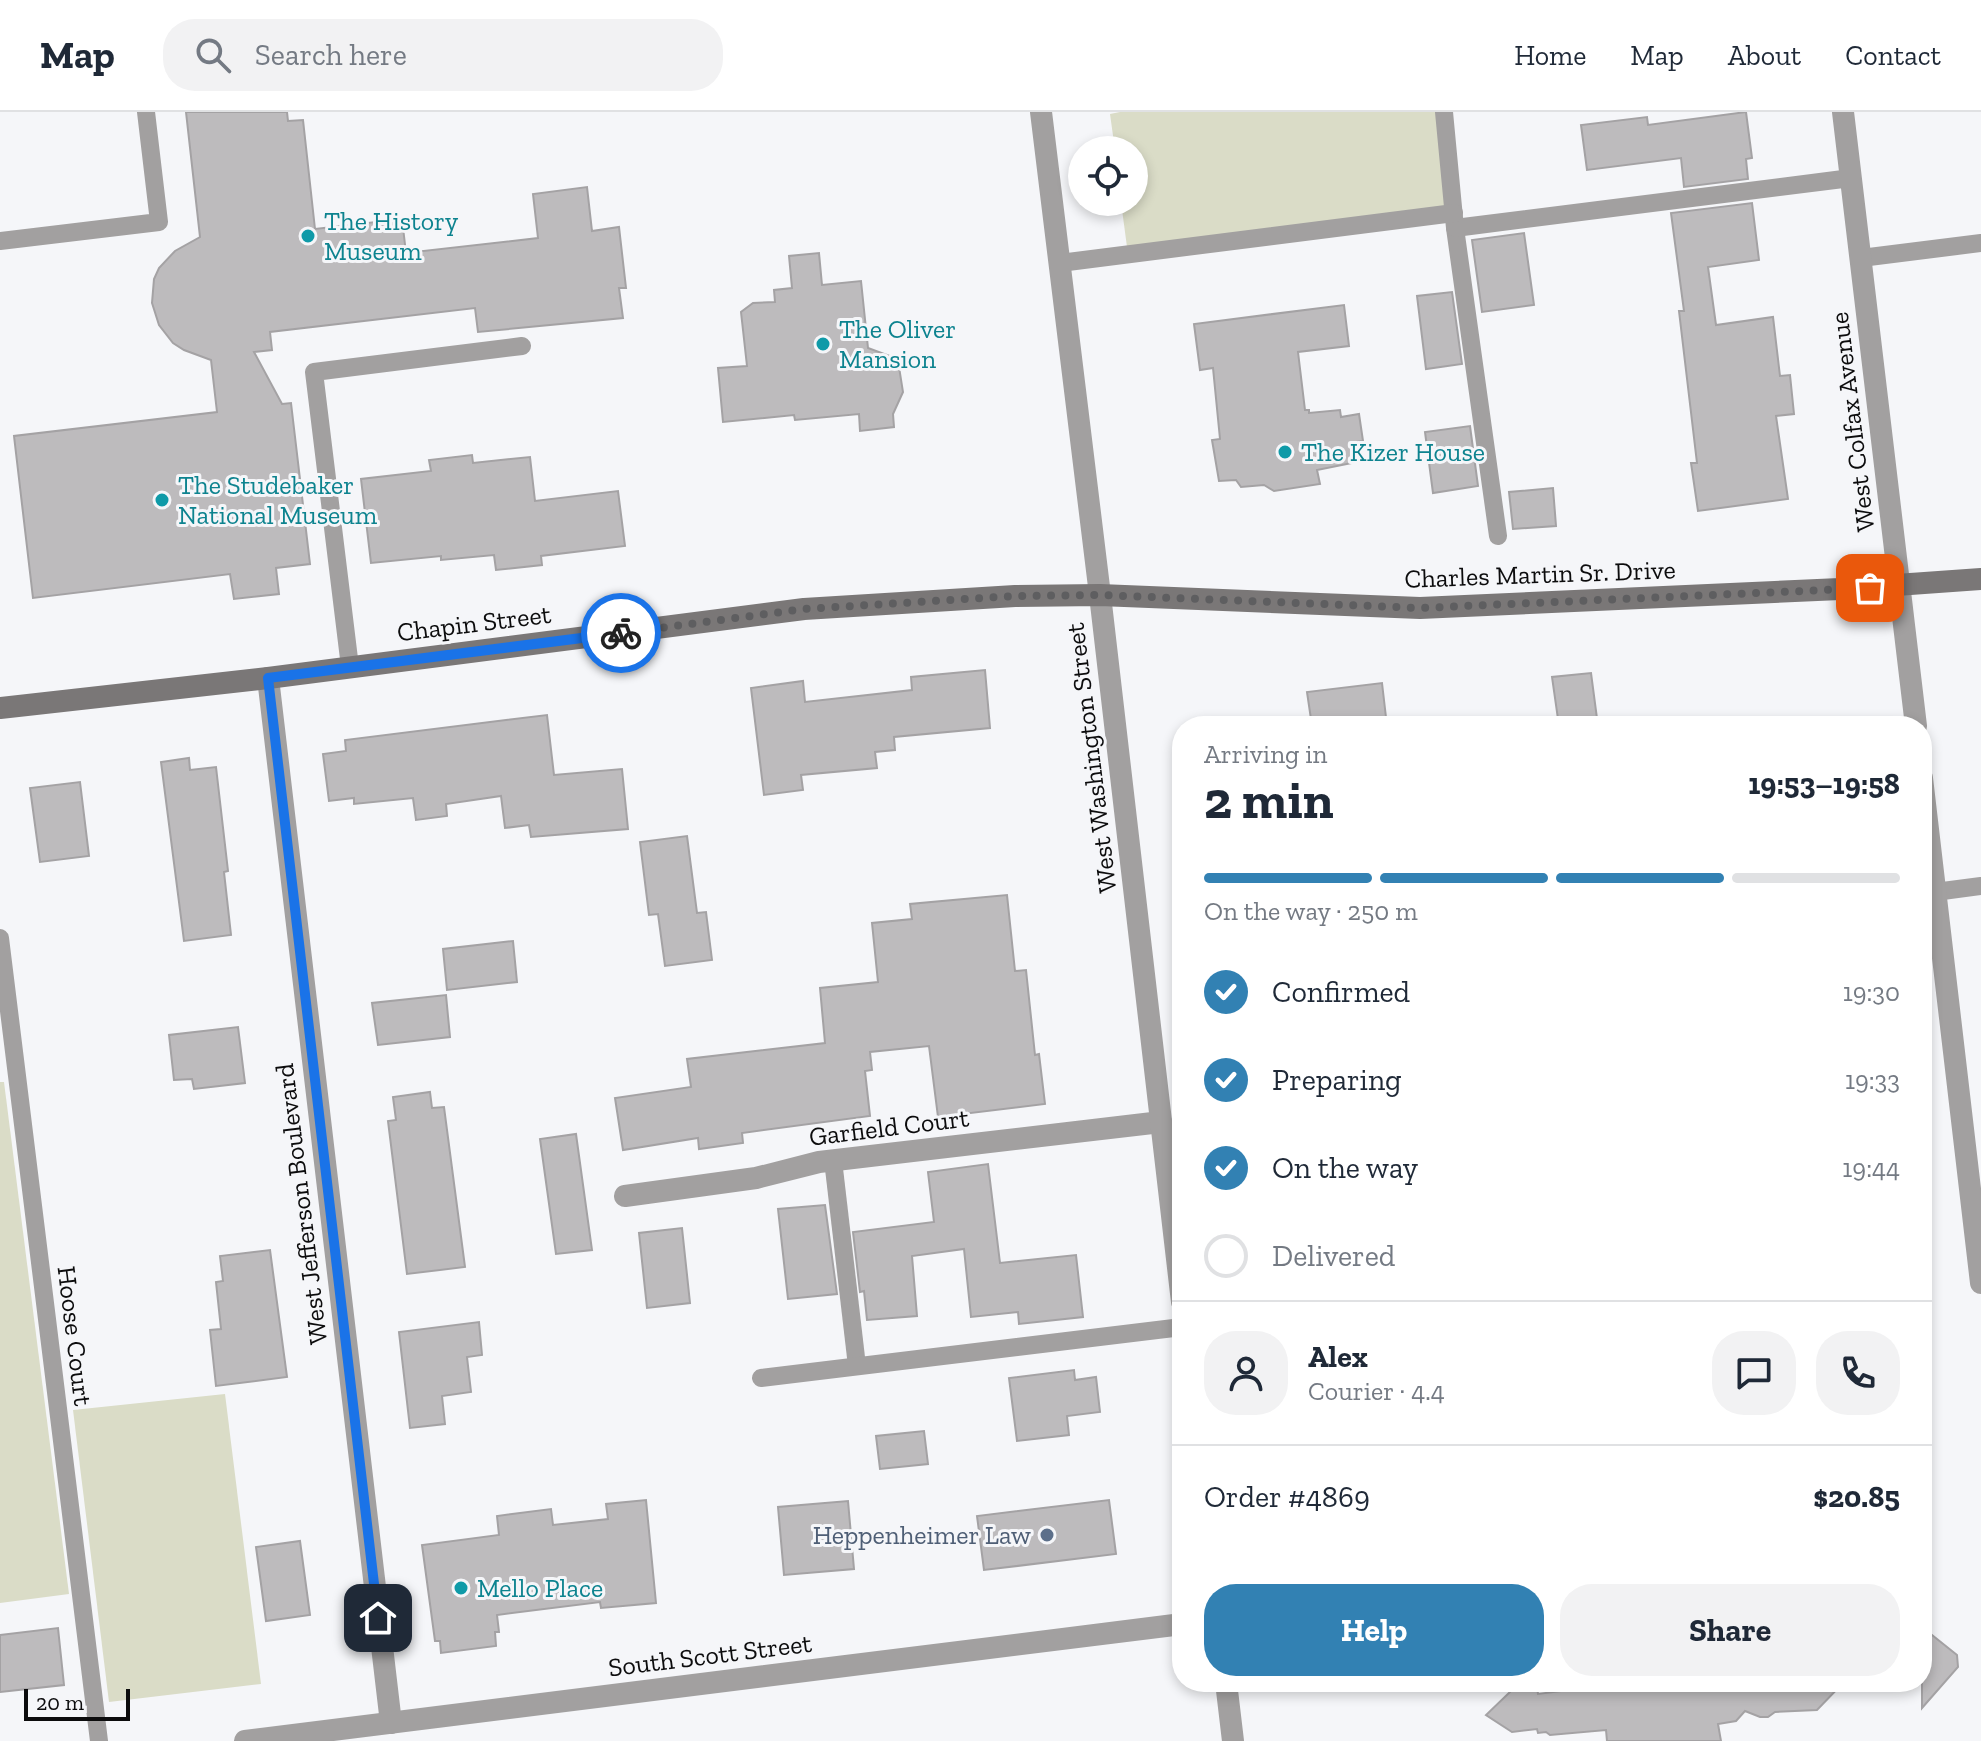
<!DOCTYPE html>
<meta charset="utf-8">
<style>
body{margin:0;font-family:"Zilla Slab",serif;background:#f2f2f3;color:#1f2937;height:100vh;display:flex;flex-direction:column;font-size:30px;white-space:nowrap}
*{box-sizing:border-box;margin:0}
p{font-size:26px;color:#747a83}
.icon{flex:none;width:44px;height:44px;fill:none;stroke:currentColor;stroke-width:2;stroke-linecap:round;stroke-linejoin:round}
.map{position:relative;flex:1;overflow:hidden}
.panel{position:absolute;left:1172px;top:604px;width:760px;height:976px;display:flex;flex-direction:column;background:#fff;border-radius:32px;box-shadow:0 4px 12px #0003}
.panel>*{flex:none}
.controls{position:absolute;left:1068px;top:24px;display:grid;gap:16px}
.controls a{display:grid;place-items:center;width:80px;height:80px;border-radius:50%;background:#fff;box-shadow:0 4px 12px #0003;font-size:40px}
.scale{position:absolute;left:24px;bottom:20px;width:106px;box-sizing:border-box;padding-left:8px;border:4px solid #0c0c0d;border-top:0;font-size:22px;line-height:28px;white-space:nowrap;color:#0c0c0d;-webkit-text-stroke:6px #f5f6f9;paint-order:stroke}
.pin{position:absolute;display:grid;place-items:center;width:68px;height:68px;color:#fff;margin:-34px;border-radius:16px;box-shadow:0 4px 12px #0006}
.courier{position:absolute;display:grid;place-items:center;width:80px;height:80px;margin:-40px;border:6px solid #1a73e8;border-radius:50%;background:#fff;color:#222;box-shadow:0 2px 10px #0007}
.summary em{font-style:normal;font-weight:700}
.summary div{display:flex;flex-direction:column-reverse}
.summary{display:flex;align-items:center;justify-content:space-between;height:136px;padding:0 32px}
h1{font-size:52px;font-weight:700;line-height:60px}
.bar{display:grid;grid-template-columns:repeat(4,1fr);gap:12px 8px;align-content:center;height:96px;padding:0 32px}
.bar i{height:10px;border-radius:6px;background:#e0e1e3}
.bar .on{background:#3281b3}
.bar p{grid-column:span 4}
.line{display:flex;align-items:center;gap:20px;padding:0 32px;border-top:2px solid #e0e1e3}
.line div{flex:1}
.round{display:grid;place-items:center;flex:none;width:84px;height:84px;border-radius:32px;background:#f2f2f3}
ol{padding:0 32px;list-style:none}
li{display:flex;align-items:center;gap:24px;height:88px}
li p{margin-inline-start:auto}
li .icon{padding:8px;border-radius:50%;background:#3281b3;color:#fff;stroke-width:4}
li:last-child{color:#747a83}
li i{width:44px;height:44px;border:4px solid #e0e1e3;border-radius:50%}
.action{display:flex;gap:16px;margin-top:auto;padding:16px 32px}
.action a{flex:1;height:92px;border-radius:32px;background:#3281b3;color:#fff;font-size:32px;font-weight:700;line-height:92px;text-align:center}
.action a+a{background:#f2f2f3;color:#1f2937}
header{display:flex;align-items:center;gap:48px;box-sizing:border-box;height:112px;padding:0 40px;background:#fff;border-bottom:2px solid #e0e1e3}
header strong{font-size:38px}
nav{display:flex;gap:44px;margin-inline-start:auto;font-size:28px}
.search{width:560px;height:72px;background:#f2f2f3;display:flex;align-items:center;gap:20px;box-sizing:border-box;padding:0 28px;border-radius:32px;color:#747a83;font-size:30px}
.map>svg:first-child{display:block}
</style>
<header>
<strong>Map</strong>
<div class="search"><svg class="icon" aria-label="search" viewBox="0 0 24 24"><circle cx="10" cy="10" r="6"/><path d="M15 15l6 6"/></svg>Search here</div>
<nav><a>Home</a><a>Map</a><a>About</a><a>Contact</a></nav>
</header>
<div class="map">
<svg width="1981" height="1629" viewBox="0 0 1981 1629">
<rect width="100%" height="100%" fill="#f5f6f9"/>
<!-- green -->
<g fill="#dadcc7">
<polygon points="1120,0 1437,0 1447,94 1127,135 1121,90 1134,90 1134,38 1115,38 1110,2"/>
<polygon points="0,970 4,970 69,1482 0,1491"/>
<polygon points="225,1282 261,1572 109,1590 73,1298"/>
</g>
<!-- building -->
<g fill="#bdbbbd" stroke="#a4a2a4" stroke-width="2">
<polygon points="186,0 287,0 288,9 303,8 315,117 402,107 406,141 538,126 533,82 587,75 592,119 619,115 626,176 619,176 623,206 478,220 475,196 270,220 272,238 254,240 282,292 291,291 310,452 276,456 279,482 234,487 230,462 33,486 14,324 217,300 211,248 184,238 173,231 159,213 152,191 154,167 159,156 175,139 200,125"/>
<polygon points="1746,0 1752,46 1746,47 1748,67 1684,75 1681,46 1587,58 1581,13 1647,5 1648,13"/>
<polygon points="1752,91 1759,148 1708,155 1716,213 1773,205 1780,264 1790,263 1794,302 1776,304 1788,387 1698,399 1691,351 1697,351 1679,199 1684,199 1671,101"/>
<polygon points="1524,121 1534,193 1482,200 1472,128"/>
<polygon points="819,141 822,173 861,169 868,236 890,244 899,255 903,280 893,302 894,315 860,319 859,302 795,308 794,303 723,310 718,256 747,254 741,200 753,191 775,190 774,178 792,176 789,144"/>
<polygon points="1452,180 1462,252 1426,257 1417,184"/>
<polygon points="1344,193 1349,234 1298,240 1305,298 1309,298 1309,301 1340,298 1341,305 1359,302 1363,329 1355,330 1357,350 1317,358 1320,372 1274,379 1264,373 1241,375 1236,368 1219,369 1212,328 1220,327 1213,256 1200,258 1194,212"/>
<polygon points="1470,314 1478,374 1433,381 1425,320"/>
<polygon points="472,343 473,351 530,345 535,389 618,379 625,434 541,444 542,453 496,458 494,443 441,448 441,444 371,451 361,367 431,359 429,348"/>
<polygon points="1553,376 1556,414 1513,417 1509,380"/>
<polygon points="985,558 990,616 894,625 895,638 875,640 877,656 801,663 803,678 764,683 751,576 803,569 805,590 912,578 911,565"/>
<polygon points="1591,561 1598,614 1559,614 1552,565"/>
<polygon points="1382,571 1387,614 1312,614 1307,580"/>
<polygon points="547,603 554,663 622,657 628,717 531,725 529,713 505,716 501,684 446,692 447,704 416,708 413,686 354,692 354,686 329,689 323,642 346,639 345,628"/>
<polygon points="189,646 190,658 216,655 228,759 224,760 231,823 184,829 161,650"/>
<polygon points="80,670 89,744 40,750 30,676"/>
<polygon points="687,724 697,801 706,800 712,848 665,854 658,802 649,803 640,730"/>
<polygon points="1007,783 1015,859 1026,858 1035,943 1039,942 1045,992 938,1005 929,934 870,940 872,958 865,959 870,1004 742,1021 743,1031 699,1037 698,1026 623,1038 615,986 691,975 687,947 825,931 820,876 878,870 872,811 912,807 910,792"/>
<polygon points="513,829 517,870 447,878 443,837"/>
<polygon points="446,883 450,925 378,933 372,891"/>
<polygon points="238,915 245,971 194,977 192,967 174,968 169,923"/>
<polygon points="430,980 432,996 444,995 465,1155 407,1162 388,1009 396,1008 393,985"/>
<polygon points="576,1022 592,1138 556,1142 540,1027"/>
<polygon points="988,1052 1000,1151 1076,1143 1083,1205 1019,1212 1018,1200 971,1205 964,1137 912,1144 917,1204 867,1208 864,1179 860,1180 853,1120 934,1110 928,1060"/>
<polygon points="825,1093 837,1182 788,1187 778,1097"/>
<polygon points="682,1116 690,1191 647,1196 639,1121"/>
<polygon points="270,1138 287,1265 216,1274 210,1218 221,1217 216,1170 223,1169 220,1144"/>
<polygon points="479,1210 482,1243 467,1245 471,1280 442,1284 445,1312 410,1316 399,1220"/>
<polygon points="1074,1258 1075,1268 1096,1265 1100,1300 1067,1304 1069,1323 1017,1329 1009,1266"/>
<polygon points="924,1319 928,1352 880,1357 876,1324"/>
<polygon points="646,1388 656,1491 601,1496 600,1490 497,1503 499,1520 495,1520 496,1534 441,1541 440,1529 435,1529 422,1433 499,1423 497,1404 551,1397 553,1413 608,1407 606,1392"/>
<polygon points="1109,1388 1116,1442 984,1458 977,1404"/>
<polygon points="848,1389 854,1457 784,1463 778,1395"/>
<polygon points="300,1429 310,1503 266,1509 256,1435"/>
<polygon points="1922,1515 1957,1543 1958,1555 1922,1596"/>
<polygon points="58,1516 64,1573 0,1580 0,1523"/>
<polygon points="1633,1570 1844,1570 1817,1598 1775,1600 1768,1605 1760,1605 1745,1599 1736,1609 1718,1612 1721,1629 1607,1629 1606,1618 1550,1623 1546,1620 1538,1621 1537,1617 1512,1620 1486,1603 1511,1579 1537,1576 1538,1582"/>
</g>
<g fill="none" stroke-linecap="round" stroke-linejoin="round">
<!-- service -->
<g stroke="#a2a0a0" stroke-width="18">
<polyline points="1444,0 1455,116 1498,424"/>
<polyline points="1455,116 1851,66"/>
<polyline points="0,129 159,110 146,0"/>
<polyline points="1861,146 1981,131"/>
<polyline points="1060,151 1454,101"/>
<polyline points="350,555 314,260 522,234"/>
<polyline points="1935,780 1981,774"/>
<polyline points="0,826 99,1629"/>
<polyline points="833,1048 857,1254"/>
<polyline points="761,1266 1182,1215"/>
</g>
<!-- minor -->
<g stroke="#a2a0a0" stroke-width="22">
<polyline points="268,566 391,1611"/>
<polyline points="625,1084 756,1066 819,1050 1161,1010"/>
</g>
<!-- tertiary -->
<g stroke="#a2a0a0" stroke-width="22">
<polyline points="1041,0 1100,483 1182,1190"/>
<polyline points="1843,0 1916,614"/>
<polyline points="1922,666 1981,1171"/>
<polyline points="1226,1570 1233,1629"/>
<polyline points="245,1629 1182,1512"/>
</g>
<!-- secondary -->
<polyline stroke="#7a7777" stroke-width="22" points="0,596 268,566 804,497 1015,484 1100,483 1420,496 1840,477 1981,467"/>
</g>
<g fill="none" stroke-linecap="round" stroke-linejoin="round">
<!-- done -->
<polyline stroke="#5e5e60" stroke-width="8" stroke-dasharray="0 14.4" points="621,521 804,497 1015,484 1100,483 1420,496 1870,476"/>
<!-- route -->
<polyline stroke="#1a73e8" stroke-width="10" points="378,1506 268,566 621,521"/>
</g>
<!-- markers -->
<g fill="#0f9aa8" stroke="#f5f6f9" stroke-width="3">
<circle cx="308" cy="124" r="8"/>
<circle cx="823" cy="232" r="8"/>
<circle cx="1285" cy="340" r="8"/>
<circle cx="162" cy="388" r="8"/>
<circle cx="461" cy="1476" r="8"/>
</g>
<circle fill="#5c6f8a" stroke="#f5f6f9" stroke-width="3" cx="1047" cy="1423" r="8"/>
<g text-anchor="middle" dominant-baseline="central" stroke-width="6" stroke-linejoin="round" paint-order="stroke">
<!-- culture labels -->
<g font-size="26" fill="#0d838f" stroke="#f5f6f9" text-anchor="start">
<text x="324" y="109">The History<tspan x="324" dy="30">Museum</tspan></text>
<text x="839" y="217">The Oliver<tspan x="839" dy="30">Mansion</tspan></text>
<text x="1301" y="340">The Kizer House</text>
<text x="178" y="373">The Studebaker<tspan x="178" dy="30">National Museum</tspan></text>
<text x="477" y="1476">Mello Place</text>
</g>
<!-- street labels -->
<g font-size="26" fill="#0c0c0d" stroke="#f5f6f9">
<text transform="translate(1852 310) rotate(-97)">West Colfax Avenue</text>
<text transform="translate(1540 462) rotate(-2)">Charles Martin Sr. Drive</text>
<text transform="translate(474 511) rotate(-7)">Chapin Street</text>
<text transform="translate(1091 646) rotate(-97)">West Washington Street</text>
<text transform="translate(889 1015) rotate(-7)">Garfield Court</text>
<text transform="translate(301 1092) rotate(-97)">West Jefferson Boulevard</text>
<text transform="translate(75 1224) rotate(83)">Hoose Court</text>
<text transform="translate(710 1543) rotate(-7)">South Scott Street</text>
</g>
<!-- service labels -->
<g font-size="26" fill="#4e5e75" stroke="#f5f6f9" text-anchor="end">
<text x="1031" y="1423">Heppenheimer Law</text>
</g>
</g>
</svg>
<div class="controls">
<a><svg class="icon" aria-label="locate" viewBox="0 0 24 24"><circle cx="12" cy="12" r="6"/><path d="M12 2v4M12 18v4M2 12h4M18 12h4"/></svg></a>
</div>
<div class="scale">20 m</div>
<div class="pin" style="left:1870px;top:476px;background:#ea580c"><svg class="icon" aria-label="bag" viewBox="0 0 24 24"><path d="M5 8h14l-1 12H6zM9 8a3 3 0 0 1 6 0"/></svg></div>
<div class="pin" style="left:378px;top:1506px;background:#1f2937"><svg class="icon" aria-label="home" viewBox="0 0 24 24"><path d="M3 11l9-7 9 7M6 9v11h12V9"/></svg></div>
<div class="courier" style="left:621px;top:521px"><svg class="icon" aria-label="bike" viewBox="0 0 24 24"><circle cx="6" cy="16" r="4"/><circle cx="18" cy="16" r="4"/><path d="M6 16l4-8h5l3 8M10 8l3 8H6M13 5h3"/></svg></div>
<section class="panel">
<div class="summary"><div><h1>2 min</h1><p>Arriving in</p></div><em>19:53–19:58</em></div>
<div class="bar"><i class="on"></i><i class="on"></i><i class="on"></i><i></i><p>On the way · 250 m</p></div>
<ol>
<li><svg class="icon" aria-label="check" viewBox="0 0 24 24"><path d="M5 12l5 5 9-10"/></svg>Confirmed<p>19:30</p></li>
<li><svg class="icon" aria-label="check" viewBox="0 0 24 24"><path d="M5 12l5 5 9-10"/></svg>Preparing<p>19:33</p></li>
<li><svg class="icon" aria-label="check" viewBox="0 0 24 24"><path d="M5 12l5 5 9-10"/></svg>On the way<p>19:44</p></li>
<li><i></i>Delivered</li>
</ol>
<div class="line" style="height:144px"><a class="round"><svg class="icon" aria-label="person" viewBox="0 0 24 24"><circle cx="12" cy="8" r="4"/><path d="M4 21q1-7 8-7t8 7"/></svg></a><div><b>Alex</b><p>Courier · 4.4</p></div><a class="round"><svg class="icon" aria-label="chat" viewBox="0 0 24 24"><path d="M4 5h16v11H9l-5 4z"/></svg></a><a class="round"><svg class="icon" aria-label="phone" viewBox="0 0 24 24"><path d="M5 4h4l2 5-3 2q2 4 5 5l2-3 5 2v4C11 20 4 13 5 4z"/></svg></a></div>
<div class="line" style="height:104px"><div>Order #4869</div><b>$20.85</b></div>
<div class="action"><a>Help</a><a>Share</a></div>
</section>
</div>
